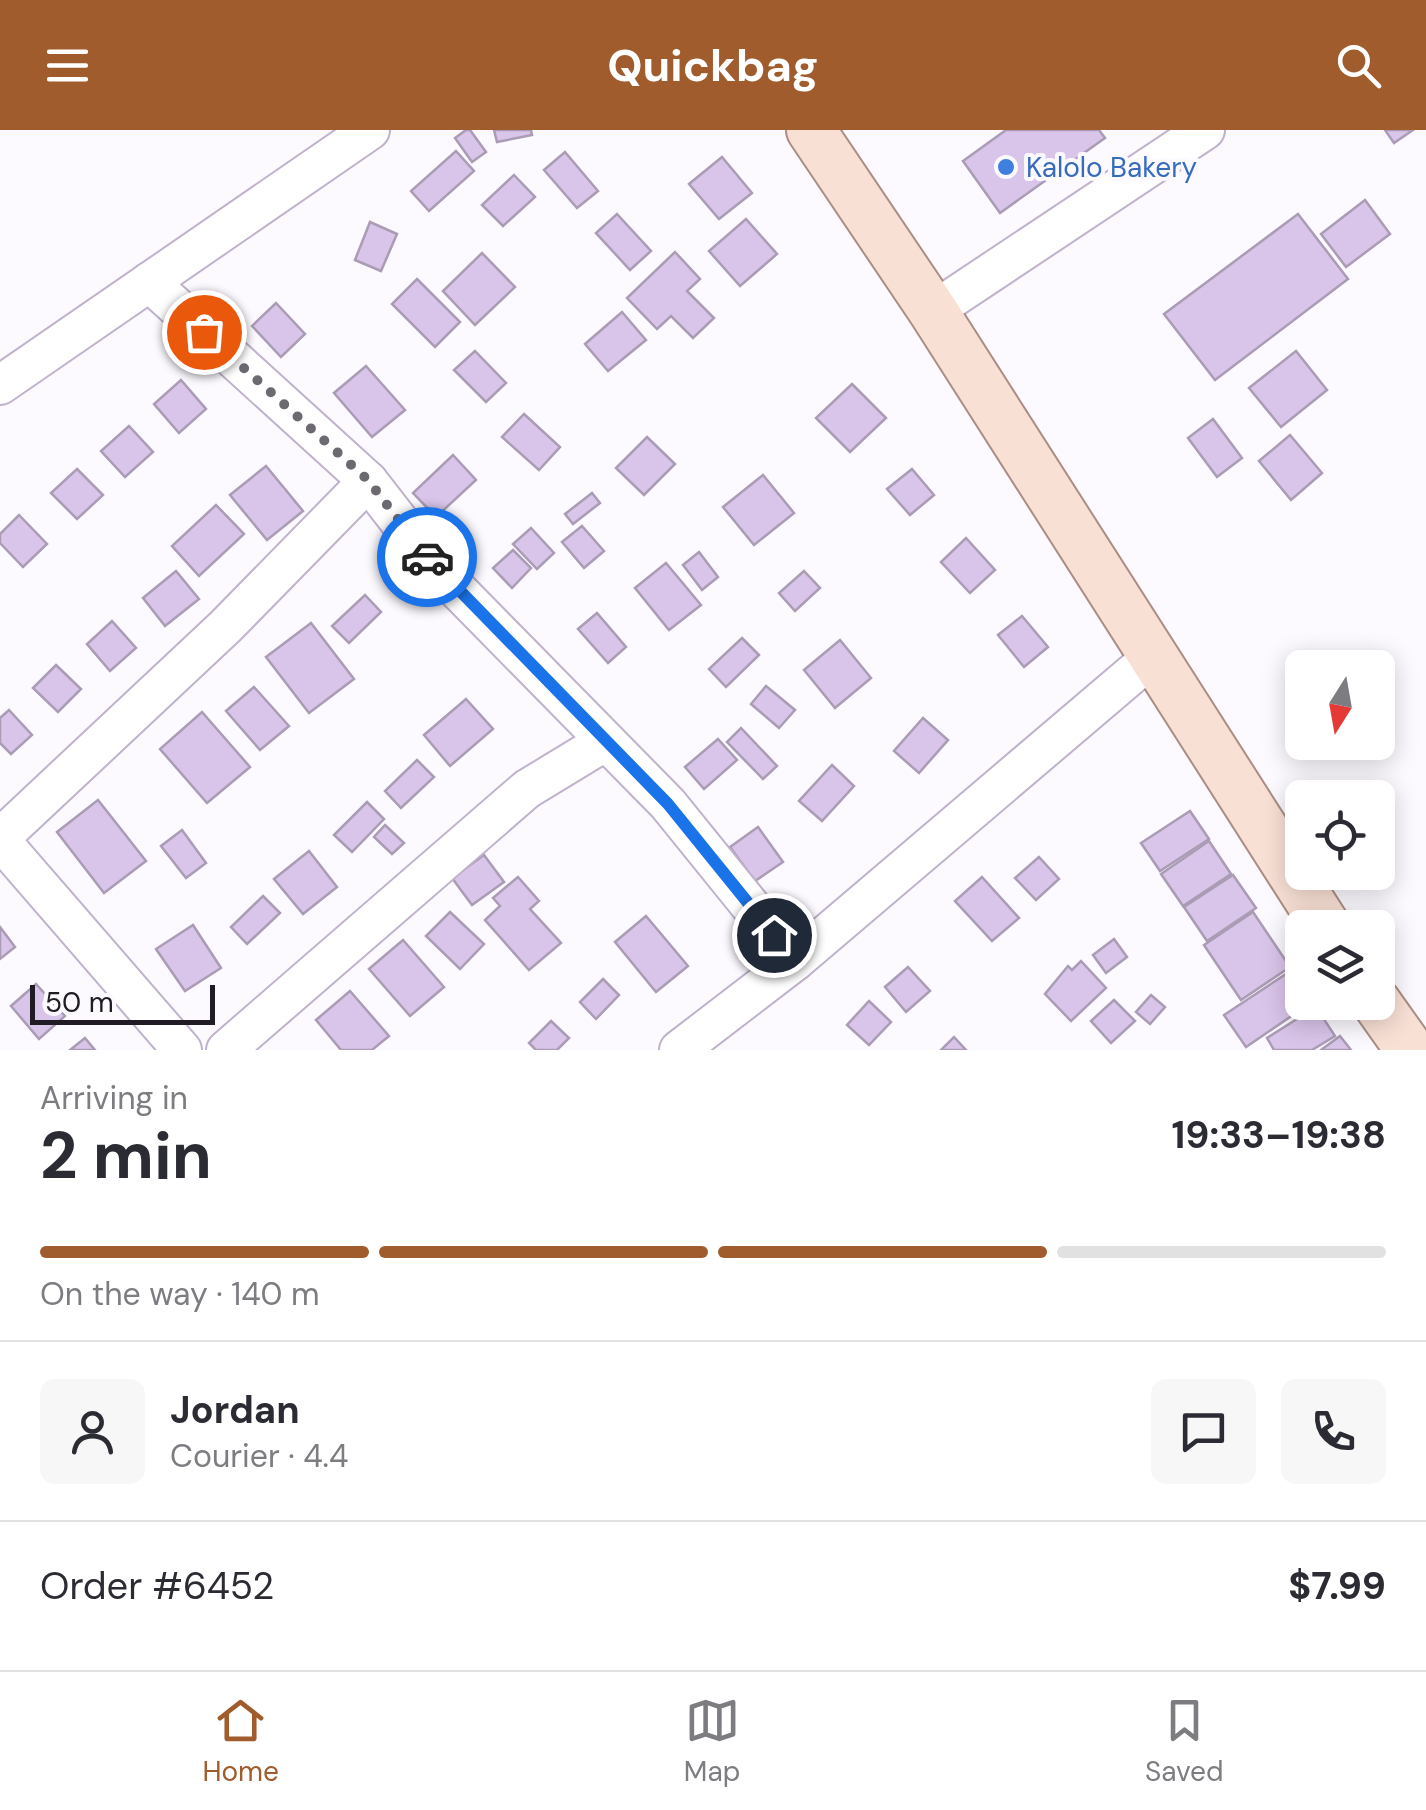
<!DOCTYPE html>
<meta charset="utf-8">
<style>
body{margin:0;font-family:"DM Sans",sans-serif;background:#f7f7f7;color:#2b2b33;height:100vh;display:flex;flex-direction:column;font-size:38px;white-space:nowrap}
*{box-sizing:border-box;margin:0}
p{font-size:32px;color:#7c7c81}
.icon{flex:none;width:55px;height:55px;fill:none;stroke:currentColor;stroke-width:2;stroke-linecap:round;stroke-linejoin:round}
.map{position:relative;height:920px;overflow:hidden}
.sheet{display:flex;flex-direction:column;background:#fff;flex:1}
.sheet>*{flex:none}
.needle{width:65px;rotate:191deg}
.tools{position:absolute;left:1285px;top:520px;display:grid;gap:20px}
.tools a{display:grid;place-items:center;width:110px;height:110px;border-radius:15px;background:#fff;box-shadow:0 5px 25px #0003;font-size:50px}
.scale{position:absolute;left:30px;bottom:25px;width:185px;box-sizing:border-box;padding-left:10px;border:5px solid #201b24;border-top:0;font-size:28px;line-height:35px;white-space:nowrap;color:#201b24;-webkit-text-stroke:8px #fcf9ff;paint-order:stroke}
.pin{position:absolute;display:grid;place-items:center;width:85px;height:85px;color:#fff;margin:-42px;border:5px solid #fff;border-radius:50%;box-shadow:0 2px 10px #0007}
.courier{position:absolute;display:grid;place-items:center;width:100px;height:100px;margin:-50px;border:8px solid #1a73e8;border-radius:50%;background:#fff;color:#222;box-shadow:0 2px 12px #0007}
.head em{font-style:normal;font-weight:700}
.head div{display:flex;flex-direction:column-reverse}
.head{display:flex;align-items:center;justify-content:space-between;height:170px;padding:0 40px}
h1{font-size:65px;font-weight:700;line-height:75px}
.bar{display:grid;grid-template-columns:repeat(4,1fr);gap:15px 10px;align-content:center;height:120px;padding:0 40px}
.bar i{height:12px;border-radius:8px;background:#e1e1e2}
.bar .selected{background:#a05c2d}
.bar p{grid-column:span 4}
.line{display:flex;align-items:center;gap:25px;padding:0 40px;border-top:2px solid #e1e1e2}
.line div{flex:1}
.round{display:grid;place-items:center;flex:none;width:105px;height:105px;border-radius:15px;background:#f7f7f7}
header{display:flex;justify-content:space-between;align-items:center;height:130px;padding:0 40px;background:#a05c2d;color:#fff;font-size:45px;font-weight:700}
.tab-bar{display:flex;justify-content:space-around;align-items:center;height:140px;border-top:2px solid #e1e1e2;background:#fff;font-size:28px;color:#7c7c81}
.tab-bar a{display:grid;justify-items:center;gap:5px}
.tab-bar .selected{color:#a05c2d}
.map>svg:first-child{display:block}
</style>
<header><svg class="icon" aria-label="menu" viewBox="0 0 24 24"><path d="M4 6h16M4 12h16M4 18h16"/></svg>Quickbag<svg class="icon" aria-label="search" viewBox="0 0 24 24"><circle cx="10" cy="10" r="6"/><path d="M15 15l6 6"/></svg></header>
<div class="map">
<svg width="1426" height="920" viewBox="0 0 1426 920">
<rect width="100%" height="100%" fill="#fcf9ff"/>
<!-- building -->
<g fill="#dac5ea" stroke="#aa9cb5" stroke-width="2.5">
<polygon points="466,0 470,0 486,22 472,32 455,8"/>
<polygon points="494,0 531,0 532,5 497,12"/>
<polygon points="1006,0 1099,0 1105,8 1000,83 963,31"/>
<polygon points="1385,0 1413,0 1394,13"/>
<polygon points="456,21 474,41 429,81 411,61"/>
<polygon points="565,22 598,61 577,78 544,40"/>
<polygon points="722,27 752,63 719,89 689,54"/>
<polygon points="514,45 535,67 503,96 482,75"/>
<polygon points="1365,70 1390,104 1346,137 1321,104"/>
<polygon points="617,84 651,121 630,140 596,103"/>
<polygon points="1298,84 1348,149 1215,250 1164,184"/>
<polygon points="746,89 777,124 740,156 709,121"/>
<polygon points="370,92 397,104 381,141 355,130"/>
<polygon points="675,122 700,149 687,161 714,188 693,208 671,186 657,199 627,168"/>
<polygon points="482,123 515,157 475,195 443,161"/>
<polygon points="417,149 460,192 435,217 392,174"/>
<polygon points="276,173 305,204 281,227 252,196"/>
<polygon points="622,182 646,210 608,241 585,214"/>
<polygon points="475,221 506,253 486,272 454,240"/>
<polygon points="1296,221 1327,260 1281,297 1249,258"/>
<polygon points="366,236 405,280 372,307 334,263"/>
<polygon points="181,250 206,279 179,303 154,274"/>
<polygon points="852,254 886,288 850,322 816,288"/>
<polygon points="524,284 560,317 539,340 502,307"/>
<polygon points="1213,289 1242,328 1217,347 1188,308"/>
<polygon points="129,296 153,322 125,347 101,321"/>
<polygon points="1290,305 1322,343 1291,370 1259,331"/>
<polygon points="647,307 675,334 644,365 616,338"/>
<polygon points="453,325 476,350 436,387 413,363"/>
<polygon points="266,336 303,381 267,410 230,365"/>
<polygon points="77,339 103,365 77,389 51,363"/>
<polygon points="912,339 934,365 910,385 887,359"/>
<polygon points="763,345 794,383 754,415 723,377"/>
<polygon points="592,363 600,373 573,394 565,384"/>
<polygon points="216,375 244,404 199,446 172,416"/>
<polygon points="19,385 47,414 23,437 0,413 0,404"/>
<polygon points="582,396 604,421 584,438 562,412"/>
<polygon points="531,398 554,423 537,439 513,414"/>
<polygon points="966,408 995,440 970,463 941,432"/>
<polygon points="513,420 531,438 512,458 493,438"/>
<polygon points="699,422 718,447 702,460 683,435"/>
<polygon points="666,433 701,475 669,500 635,458"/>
<polygon points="176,441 199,469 165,496 143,468"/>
<polygon points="804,441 820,458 795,481 779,463"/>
<polygon points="365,465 381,482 349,513 332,496"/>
<polygon points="597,483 626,517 608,533 578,499"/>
<polygon points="1022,486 1048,517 1024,537 998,505"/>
<polygon points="112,491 136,518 110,541 87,514"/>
<polygon points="311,493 354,549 309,583 266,527"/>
<polygon points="742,508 759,525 726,557 709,539"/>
<polygon points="840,510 871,548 835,578 804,540"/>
<polygon points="56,535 81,559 58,582 33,558"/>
<polygon points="766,556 795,580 779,598 751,574"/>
<polygon points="254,557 289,596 260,620 226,581"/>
<polygon points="466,569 493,599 450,636 424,605"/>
<polygon points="9,580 32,605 11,624 0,613 0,588"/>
<polygon points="202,582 250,637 207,673 160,619"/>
<polygon points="923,588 948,610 919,643 894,621"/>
<polygon points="741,598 777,636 763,649 727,612"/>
<polygon points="718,609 737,630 704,659 685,637"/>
<polygon points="417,630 434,647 401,678 385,661"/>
<polygon points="832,635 854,656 822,691 799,671"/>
<polygon points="98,670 146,731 104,763 57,702"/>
<polygon points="367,672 384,689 352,722 334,705"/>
<polygon points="1190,681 1209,709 1160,741 1141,713"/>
<polygon points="385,695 404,713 392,724 374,707"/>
<polygon points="758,697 783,732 755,751 730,717"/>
<polygon points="182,700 206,733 186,748 161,716"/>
<polygon points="1209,711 1231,744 1183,776 1161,744"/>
<polygon points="309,721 337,757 303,784 274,749"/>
<polygon points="484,725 504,752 472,775 452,748"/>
<polygon points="1039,727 1059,749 1036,770 1015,748"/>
<polygon points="1233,745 1256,778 1207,811 1184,777"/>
<polygon points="518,747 539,771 530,779 561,813 529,840 485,790 500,776 493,768"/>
<polygon points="982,747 1019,788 992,811 955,771"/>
<polygon points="263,766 280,783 247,814 231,797"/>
<polygon points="450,782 484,814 460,839 426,806"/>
<polygon points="1253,782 1290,837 1241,870 1204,815"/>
<polygon points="646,786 688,836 656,862 615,812"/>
<polygon points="193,795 221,838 185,861 156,819"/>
<polygon points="0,797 15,817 0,829"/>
<polygon points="1114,809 1127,827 1106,843 1093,825"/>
<polygon points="403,810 444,857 410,886 369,839"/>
<polygon points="1081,831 1106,858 1071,891 1045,864 1068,836 1072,840"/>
<polygon points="908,837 930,861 906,882 885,857"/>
<polygon points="1292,840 1302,854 1302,872 1312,872 1246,917 1224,885"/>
<polygon points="603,849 619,865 596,889 580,872"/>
<polygon points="36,854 65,886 39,909 11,876"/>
<polygon points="350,861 389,906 372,920 341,920 316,890"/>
<polygon points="1151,865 1165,877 1150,894 1136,882"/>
<polygon points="1114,870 1135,891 1111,913 1091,891"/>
<polygon points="869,871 891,892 869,915 847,895"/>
<polygon points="1316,877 1335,906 1312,920 1274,920 1267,908"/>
<polygon points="551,891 569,908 557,920 536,920 529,913"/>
<polygon points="1340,906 1351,920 1321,920"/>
<polygon points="954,907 966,920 941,920"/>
<polygon points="85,908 95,920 70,920"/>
</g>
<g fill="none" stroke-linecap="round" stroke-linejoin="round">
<!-- minor casing -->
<g stroke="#c0b2cc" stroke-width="42">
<g id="minor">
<polyline points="149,152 368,351 435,437 668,674 795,831"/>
<polyline points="933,181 1205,0"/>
<polyline points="0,255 370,0"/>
<polyline points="0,708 226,496 368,351"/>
<polyline points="0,710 182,920"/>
<polyline points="226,920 527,659 606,611"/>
<polyline points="679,920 795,831 1151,528"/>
</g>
</g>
<!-- major casing -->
<g stroke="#aa8e85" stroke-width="52">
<g id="major">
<polyline points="811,0 933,181 1327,798"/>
<polyline points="1376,872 1410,920"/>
</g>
</g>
<!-- minor -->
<use href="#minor" stroke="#fff" stroke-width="38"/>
<!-- major -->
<use href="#major" stroke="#f9e0d5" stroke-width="48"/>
</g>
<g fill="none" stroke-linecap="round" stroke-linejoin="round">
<!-- done -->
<polyline stroke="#6d6971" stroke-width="10" stroke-dasharray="0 18" points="204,202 368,350 427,427"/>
<!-- route -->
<polyline stroke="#1a73e8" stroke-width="12" points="427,427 668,674 774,805"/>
</g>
<!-- markers -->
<circle fill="#3f7fe0" stroke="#fcf9ff" stroke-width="4" cx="1006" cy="37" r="10"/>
<g text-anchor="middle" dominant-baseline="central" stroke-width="8" stroke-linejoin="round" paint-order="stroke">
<!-- shop labels -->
<g font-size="28" fill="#366cbe" stroke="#fcf9ff" text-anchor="start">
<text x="1026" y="37">Kalolo Bakery</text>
</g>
</g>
</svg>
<div class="tools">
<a><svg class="needle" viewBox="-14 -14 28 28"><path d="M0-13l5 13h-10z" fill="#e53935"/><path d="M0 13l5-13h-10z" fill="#7c7c81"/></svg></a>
<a><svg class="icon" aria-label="locate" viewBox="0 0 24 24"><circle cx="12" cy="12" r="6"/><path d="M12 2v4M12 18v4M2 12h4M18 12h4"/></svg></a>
<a><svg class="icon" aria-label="layers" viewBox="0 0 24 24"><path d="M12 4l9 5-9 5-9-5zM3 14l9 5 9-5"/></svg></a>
</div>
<div class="scale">50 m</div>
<div class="pin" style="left:204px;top:202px;background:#ea580c"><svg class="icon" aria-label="bag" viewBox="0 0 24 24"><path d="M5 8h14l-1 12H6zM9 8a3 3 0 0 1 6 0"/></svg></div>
<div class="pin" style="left:774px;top:805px;background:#1f2937"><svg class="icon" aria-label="home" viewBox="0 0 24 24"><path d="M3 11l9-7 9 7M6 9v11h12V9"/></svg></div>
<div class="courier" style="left:427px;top:427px"><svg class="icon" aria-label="car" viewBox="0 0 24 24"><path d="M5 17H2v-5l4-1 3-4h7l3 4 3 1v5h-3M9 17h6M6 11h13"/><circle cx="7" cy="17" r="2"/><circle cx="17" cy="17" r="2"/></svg></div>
</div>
<section class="sheet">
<div class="head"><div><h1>2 min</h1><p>Arriving in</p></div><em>19:33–19:38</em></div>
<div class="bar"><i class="selected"></i><i class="selected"></i><i class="selected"></i><i></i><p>On the way · 140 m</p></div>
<div class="line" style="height:180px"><a class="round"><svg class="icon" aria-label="person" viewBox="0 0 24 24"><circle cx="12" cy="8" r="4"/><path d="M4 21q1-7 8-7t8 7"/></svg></a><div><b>Jordan</b><p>Courier · 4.4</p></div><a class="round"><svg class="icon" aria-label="chat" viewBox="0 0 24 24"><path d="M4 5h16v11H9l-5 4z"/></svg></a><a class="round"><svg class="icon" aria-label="phone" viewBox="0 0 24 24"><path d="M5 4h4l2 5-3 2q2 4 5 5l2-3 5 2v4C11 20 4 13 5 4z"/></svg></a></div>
<div class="line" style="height:130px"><div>Order #6452</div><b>$7.99</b></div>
</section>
<nav class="tab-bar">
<a class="selected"><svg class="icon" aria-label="home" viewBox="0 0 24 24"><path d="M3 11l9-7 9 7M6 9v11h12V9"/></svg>Home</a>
<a><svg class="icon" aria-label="map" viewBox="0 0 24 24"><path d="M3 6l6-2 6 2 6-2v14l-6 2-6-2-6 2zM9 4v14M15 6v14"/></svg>Map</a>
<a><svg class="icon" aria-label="saved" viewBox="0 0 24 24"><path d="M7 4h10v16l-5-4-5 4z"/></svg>Saved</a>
</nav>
